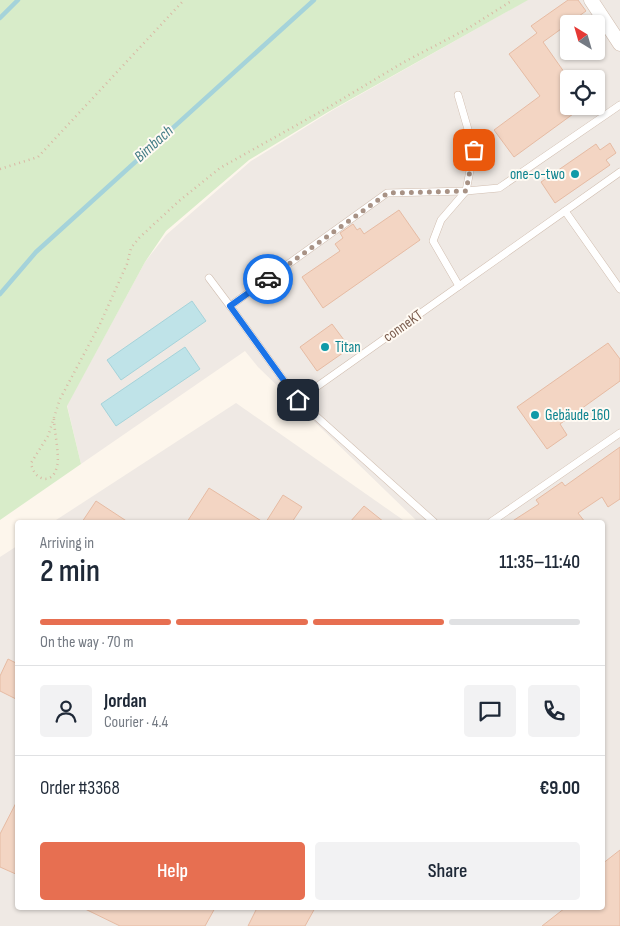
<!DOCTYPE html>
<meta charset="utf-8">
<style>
body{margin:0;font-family:"Sofia Sans Condensed",sans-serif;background:#f2f2f3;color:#1f2937;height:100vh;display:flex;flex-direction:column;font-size:19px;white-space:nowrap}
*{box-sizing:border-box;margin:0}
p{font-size:16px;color:#747a83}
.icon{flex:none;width:28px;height:28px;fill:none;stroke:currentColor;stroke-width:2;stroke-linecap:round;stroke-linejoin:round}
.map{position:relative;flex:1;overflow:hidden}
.details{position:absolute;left:15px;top:520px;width:590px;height:390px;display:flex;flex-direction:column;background:#fff;border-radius:5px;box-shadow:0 1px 4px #0004}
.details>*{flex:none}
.needle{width:32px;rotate:323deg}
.tools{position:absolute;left:560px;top:15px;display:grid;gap:10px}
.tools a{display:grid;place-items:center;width:45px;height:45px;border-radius:5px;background:#fff;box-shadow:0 1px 4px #0004;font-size:25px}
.pin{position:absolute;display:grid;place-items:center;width:42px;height:42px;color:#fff;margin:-21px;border-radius:10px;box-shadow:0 2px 8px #0006}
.courier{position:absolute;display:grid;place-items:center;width:50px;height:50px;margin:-25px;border:4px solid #1a73e8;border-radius:50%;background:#fff;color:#222;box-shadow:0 1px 6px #0007}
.summary em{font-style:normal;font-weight:600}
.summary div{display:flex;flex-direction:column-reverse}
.summary{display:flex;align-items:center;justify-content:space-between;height:85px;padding:0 25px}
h1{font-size:32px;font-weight:600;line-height:38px}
.bar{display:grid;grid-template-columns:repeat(4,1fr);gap:8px 5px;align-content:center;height:60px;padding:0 25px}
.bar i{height:6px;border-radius:4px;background:#e0e1e3}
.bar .active{background:#e76f51}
.bar p{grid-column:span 4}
.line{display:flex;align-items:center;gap:12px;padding:0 25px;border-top:1px solid #e0e1e3}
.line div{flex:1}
.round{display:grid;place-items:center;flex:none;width:52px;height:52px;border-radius:5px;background:#f2f2f3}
.primary-button{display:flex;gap:10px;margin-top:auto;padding:10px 25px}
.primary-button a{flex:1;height:58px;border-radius:5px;background:#e76f51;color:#fff;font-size:20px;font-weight:600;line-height:58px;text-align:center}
.primary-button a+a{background:#f2f2f3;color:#1f2937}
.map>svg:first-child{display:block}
</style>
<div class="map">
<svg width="620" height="926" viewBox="0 0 620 926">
<rect width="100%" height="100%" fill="#fdf6ec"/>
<!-- industrial -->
<g fill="#efe9e4" fill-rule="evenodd">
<path d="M527,0H620V926H0V557L17,546L18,908H602V522H418L258,367L245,351L81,464L67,405L145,262L166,235L251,161L333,110ZM569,24H596V51H569ZM569,79H596V106H569Z"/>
<polygon points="236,403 406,522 53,522"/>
</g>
<!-- green -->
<polygon fill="#d8ecc9" points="0,0 528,0 328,112 249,160 166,231 145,262 67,406 81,464 0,520"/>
<!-- water -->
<g fill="#bfe3e8" stroke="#a5d3da">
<polygon points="192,301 206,321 121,380 107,360"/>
<polygon points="185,347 200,369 116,426 101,404"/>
</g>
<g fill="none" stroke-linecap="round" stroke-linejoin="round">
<!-- stream -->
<g stroke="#a5d3da" stroke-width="4.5">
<polyline points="0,18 18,0"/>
<polyline points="0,294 36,252 314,0"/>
</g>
</g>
<!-- building -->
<g fill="#f3d5c3" stroke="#e6bba3">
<polygon points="568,0 578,0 586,11 543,42 569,79 569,106 584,106 514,157 494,130 540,96 509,54 537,33 531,26"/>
<polygon points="610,143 616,153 606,160 610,165 555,203 541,182 596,144 600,150"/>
<polygon points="399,210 420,240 323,308 302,277 340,251 335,244 343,238 340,233 353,224 357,230 360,228 364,234"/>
<polygon points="332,324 350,348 317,371 300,347"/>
<polygon points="608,343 620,359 620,381 560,424 567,435 547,449 517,407"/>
<polygon points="620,447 620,499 608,507 602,497 578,513 585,522 511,522 539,504 536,500 562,482 565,486"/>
<polygon points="209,488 263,522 187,522"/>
<polygon points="283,495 302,507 292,522 266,522"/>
<polygon points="96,501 128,522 82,522"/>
<polygon points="364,506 384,522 350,522"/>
<polygon points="8,659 18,664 18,700 0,691 0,676"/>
<polygon points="18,799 18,875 0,867 0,834"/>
<polygon points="620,850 620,926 542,926 565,908 602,908 602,864"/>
<polygon points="83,908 215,908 205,926 120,926"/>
<polygon points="257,908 315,908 305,926 248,926"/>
</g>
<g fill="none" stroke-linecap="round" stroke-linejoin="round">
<!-- lane casing -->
<g stroke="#d1beb0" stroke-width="8">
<g id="lane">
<polyline points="458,95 474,150 466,191 387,193 230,306 298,400 459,286"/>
<polyline points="620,105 499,188 466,191 441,220 433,241 459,286 620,172"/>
<polyline points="565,211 620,289"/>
<polyline points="209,278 230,306"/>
<polyline points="298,400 434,522"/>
<polyline points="491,522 620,433"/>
</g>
</g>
<!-- street casing -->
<g stroke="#d1beb0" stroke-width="15">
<polyline id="street" points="591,0 620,44"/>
</g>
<!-- path -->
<g stroke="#d9b8a5" stroke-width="2.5" stroke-dasharray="1 4" stroke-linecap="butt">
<polyline points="0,169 38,157 184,0"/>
<path d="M54,419C54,430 60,456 57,466C53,486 34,481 31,463L48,436L60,399L100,324L127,264L131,248L139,238L179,201L220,168L329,107L404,62L467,29L513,0"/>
</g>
<!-- lane -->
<use href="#lane" stroke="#fff" stroke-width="7"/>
<!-- street -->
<use href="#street" stroke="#fff" stroke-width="14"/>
</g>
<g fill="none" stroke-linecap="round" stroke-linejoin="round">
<!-- done -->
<polyline stroke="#a89285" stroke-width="5" stroke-dasharray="0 9" points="268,279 388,193 466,191 474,150"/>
<!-- route -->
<polyline stroke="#1a73e8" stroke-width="6" points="268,279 230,306 298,400"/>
</g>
<!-- markers -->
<g fill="#0f9aa8" stroke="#fffaf3" stroke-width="2">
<circle cx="575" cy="174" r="5"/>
<circle cx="325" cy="347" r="5"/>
<circle cx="535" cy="415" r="5"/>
</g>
<g text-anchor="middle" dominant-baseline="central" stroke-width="4" stroke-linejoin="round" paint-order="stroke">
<!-- culture labels -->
<g font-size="15" fill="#0d838f" stroke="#fffaf3" text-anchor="start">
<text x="565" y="174" text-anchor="end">one-o-two</text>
<text x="335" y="347">Titan</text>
<text x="545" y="415">Gebäude 160</text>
</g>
<!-- street labels -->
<g font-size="15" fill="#7a5c4d" stroke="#fffaf3">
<text transform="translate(403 326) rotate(-35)">conneKT</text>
</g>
<!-- water labels -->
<g font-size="16" font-style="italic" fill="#437c86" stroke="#fffaf3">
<text transform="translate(154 144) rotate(-42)">Bimbach</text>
</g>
</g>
</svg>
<div class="tools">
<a><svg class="needle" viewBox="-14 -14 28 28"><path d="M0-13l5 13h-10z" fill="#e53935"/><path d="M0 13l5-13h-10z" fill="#747a83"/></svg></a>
<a><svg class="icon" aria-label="locate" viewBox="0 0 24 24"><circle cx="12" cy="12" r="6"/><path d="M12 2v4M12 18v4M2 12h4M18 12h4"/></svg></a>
</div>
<div class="pin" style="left:474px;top:150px;background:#ea580c"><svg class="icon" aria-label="bag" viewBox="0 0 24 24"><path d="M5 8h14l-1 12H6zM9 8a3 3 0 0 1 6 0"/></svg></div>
<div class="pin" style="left:298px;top:400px;background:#1f2937"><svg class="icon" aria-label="home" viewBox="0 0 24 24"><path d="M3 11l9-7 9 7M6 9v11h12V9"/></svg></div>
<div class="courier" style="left:268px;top:279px"><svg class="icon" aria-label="car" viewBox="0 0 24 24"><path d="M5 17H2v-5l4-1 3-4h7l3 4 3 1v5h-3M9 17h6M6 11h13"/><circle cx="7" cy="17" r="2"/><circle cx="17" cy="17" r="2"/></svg></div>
<section class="details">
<div class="summary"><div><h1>2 min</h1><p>Arriving in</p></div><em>11:35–11:40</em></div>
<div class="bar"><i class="active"></i><i class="active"></i><i class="active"></i><i></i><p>On the way · 70 m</p></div>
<div class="line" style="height:90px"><a class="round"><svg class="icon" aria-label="person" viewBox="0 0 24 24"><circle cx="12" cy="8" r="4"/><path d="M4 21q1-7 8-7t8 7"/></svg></a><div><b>Jordan</b><p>Courier · 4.4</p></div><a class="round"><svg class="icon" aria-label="chat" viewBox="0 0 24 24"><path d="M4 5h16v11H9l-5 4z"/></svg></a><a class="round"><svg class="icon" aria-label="phone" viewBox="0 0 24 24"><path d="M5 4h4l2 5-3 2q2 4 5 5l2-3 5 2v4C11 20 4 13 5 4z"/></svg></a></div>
<div class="line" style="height:65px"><div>Order #3368</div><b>€9.00</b></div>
<div class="primary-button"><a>Help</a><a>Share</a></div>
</section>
</div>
